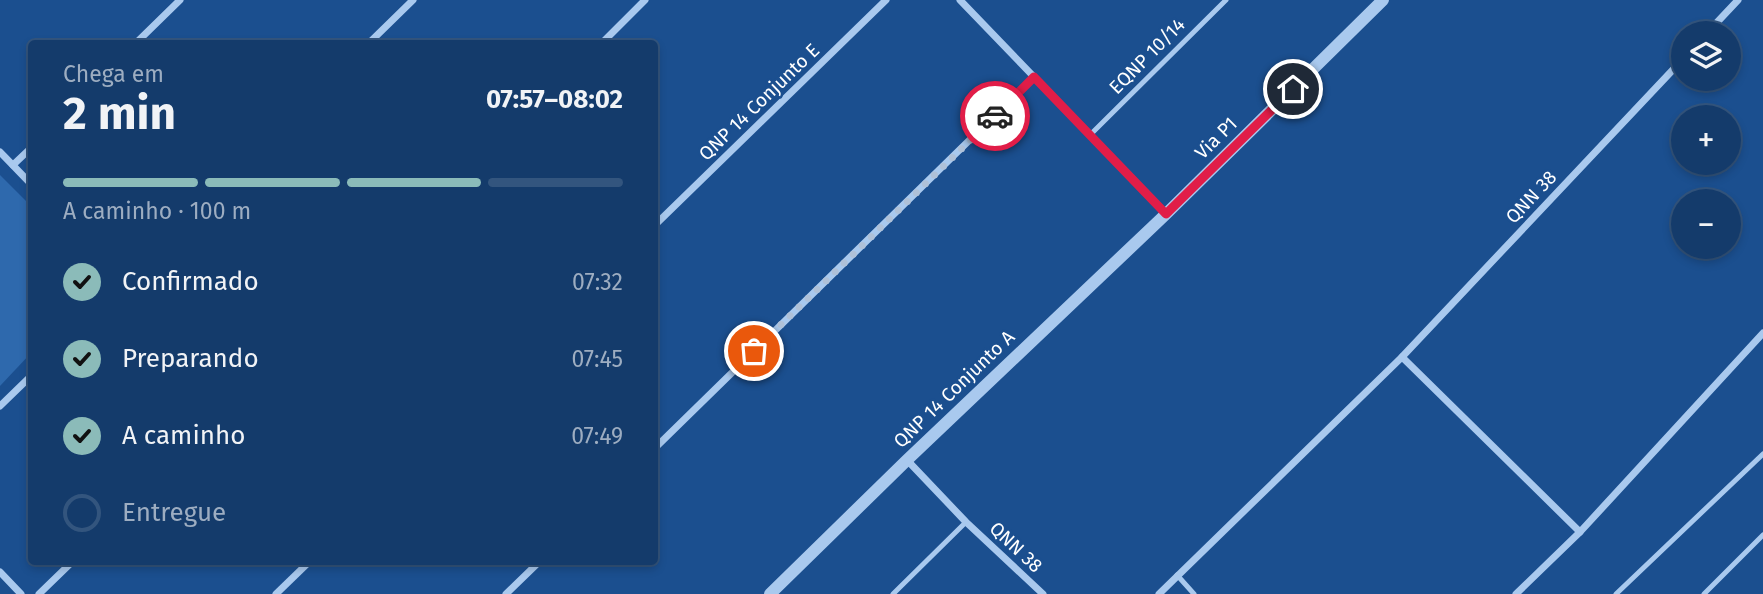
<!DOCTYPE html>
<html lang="pt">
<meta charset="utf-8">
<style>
body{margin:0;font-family:"Fira Sans",sans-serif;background:#214673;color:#f1f3f6;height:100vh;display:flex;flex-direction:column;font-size:26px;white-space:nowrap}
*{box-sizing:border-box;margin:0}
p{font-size:23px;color:#9dadc1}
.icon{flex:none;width:38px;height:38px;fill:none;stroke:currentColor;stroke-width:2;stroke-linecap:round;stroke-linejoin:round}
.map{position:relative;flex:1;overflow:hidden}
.drawer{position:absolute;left:28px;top:40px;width:630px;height:525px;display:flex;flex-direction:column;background:#143b6b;border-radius:7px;box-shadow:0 4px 10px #0003,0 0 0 2px #33557e}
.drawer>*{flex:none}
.controls{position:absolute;left:1671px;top:21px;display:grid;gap:14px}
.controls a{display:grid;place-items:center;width:70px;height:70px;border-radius:50%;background:#143b6b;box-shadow:0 4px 10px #0003,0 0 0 2px #33557e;font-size:35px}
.pin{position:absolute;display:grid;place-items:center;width:60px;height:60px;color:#fff;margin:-30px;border:4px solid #fff;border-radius:50%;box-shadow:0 2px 7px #0007}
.courier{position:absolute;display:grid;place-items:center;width:70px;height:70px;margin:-35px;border:5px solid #e11d48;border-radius:50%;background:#fff;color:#222;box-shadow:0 2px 9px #0007}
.head em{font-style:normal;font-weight:700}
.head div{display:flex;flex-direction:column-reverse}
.head{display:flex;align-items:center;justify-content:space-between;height:119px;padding:0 35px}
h1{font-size:46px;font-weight:700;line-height:52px}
.bar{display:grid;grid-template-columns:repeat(4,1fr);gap:10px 7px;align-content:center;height:84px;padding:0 35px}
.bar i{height:9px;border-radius:5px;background:#33557e}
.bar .current{background:#8bbbb9}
.bar p{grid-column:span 4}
ol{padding:0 35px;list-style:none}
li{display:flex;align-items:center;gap:21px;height:77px}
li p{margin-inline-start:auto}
li .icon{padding:7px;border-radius:50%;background:#8bbbb9;color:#111;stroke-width:4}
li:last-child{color:#9dadc1}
li i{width:38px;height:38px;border:4px solid #33557e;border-radius:50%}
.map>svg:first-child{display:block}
</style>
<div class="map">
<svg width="1763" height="594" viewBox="0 0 1763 594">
<rect width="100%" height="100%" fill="#1b4f8f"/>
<!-- green -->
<polygon fill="#2e69ad" points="0,175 32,207 31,353 0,386"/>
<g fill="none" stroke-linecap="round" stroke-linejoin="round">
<!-- service -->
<g stroke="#a9c9ee" stroke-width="5">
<polyline points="1090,135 1226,0"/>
<polyline points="1177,575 1194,594"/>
<polyline points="893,594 966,522"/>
<polyline points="1616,594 1763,454"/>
<polyline points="1704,594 1763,535"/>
</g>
<!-- minor -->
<g stroke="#a9c9ee" stroke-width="7">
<polyline points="960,0 1166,214"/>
<polyline points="1707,33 1738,0"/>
<polyline points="135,44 180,0"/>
<polyline points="368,44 413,0"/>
<polyline points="601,44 645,0"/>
<polyline points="0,152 32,185"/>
<polyline points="13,165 32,147"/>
<polyline points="654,226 886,0"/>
<polyline points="1402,357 1580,532"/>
<polyline points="0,406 32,375"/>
<polyline points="654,449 1034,77"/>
<polyline points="907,460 966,522 1043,594"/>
<polyline points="0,572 21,594"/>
<polyline points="39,594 72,562"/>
<polyline points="276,594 309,562"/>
<polyline points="506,594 539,562"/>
<polyline points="1159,594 1402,357 1684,58"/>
<polyline points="1516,594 1580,532 1763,333"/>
</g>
<!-- tertiary -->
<polyline stroke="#a9c9ee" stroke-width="12" points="770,594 907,460 1166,214 1383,0"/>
</g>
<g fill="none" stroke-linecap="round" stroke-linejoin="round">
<!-- done -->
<polyline stroke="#afc1d8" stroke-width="7" stroke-dasharray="0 12.6" points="754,351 995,116"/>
<!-- route -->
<polyline stroke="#e11d48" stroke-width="9" points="995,116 1034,77 1166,214 1293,89"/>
</g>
<g text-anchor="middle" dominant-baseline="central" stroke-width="5" stroke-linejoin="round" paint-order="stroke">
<!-- street labels -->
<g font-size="19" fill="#fff" stroke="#1b4f8f">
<text transform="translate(1147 56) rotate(-45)">EQNP 10/14</text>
<text transform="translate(759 102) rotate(-44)">QNP 14 Conjunto E</text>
<text transform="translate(1216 138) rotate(-45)">Via P1</text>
<text transform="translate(1531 197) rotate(-47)">QNN 38</text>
<text transform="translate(954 389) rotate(-44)">QNP 14 Conjunto A</text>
<text transform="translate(1016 547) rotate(43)">QNN 38</text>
</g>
</g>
</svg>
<div class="controls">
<a><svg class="icon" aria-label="layers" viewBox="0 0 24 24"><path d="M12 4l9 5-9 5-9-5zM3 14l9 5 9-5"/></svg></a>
<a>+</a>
<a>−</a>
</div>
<div class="pin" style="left:754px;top:351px;background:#ea580c"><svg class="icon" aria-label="bag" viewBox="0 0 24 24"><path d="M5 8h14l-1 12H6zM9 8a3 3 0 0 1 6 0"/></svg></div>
<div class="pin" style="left:1293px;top:89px;background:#1f2937"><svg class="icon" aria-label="home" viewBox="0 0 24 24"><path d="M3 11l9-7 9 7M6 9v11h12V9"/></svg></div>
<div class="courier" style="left:995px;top:116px"><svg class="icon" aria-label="car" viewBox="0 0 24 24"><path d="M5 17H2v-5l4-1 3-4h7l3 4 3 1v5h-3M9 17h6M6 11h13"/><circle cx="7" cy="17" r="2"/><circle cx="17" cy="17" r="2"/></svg></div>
<section class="drawer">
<div class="head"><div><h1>2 min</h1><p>Chega em</p></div><em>07:57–08:02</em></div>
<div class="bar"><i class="current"></i><i class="current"></i><i class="current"></i><i></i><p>A caminho · 100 m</p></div>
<ol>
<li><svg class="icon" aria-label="check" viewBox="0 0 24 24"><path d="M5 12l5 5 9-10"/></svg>Confirmado<p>07:32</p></li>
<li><svg class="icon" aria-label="check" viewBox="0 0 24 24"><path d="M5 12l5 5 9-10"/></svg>Preparando<p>07:45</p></li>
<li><svg class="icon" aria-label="check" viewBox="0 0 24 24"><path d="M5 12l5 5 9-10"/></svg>A caminho<p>07:49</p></li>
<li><i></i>Entregue</li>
</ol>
</section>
</div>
